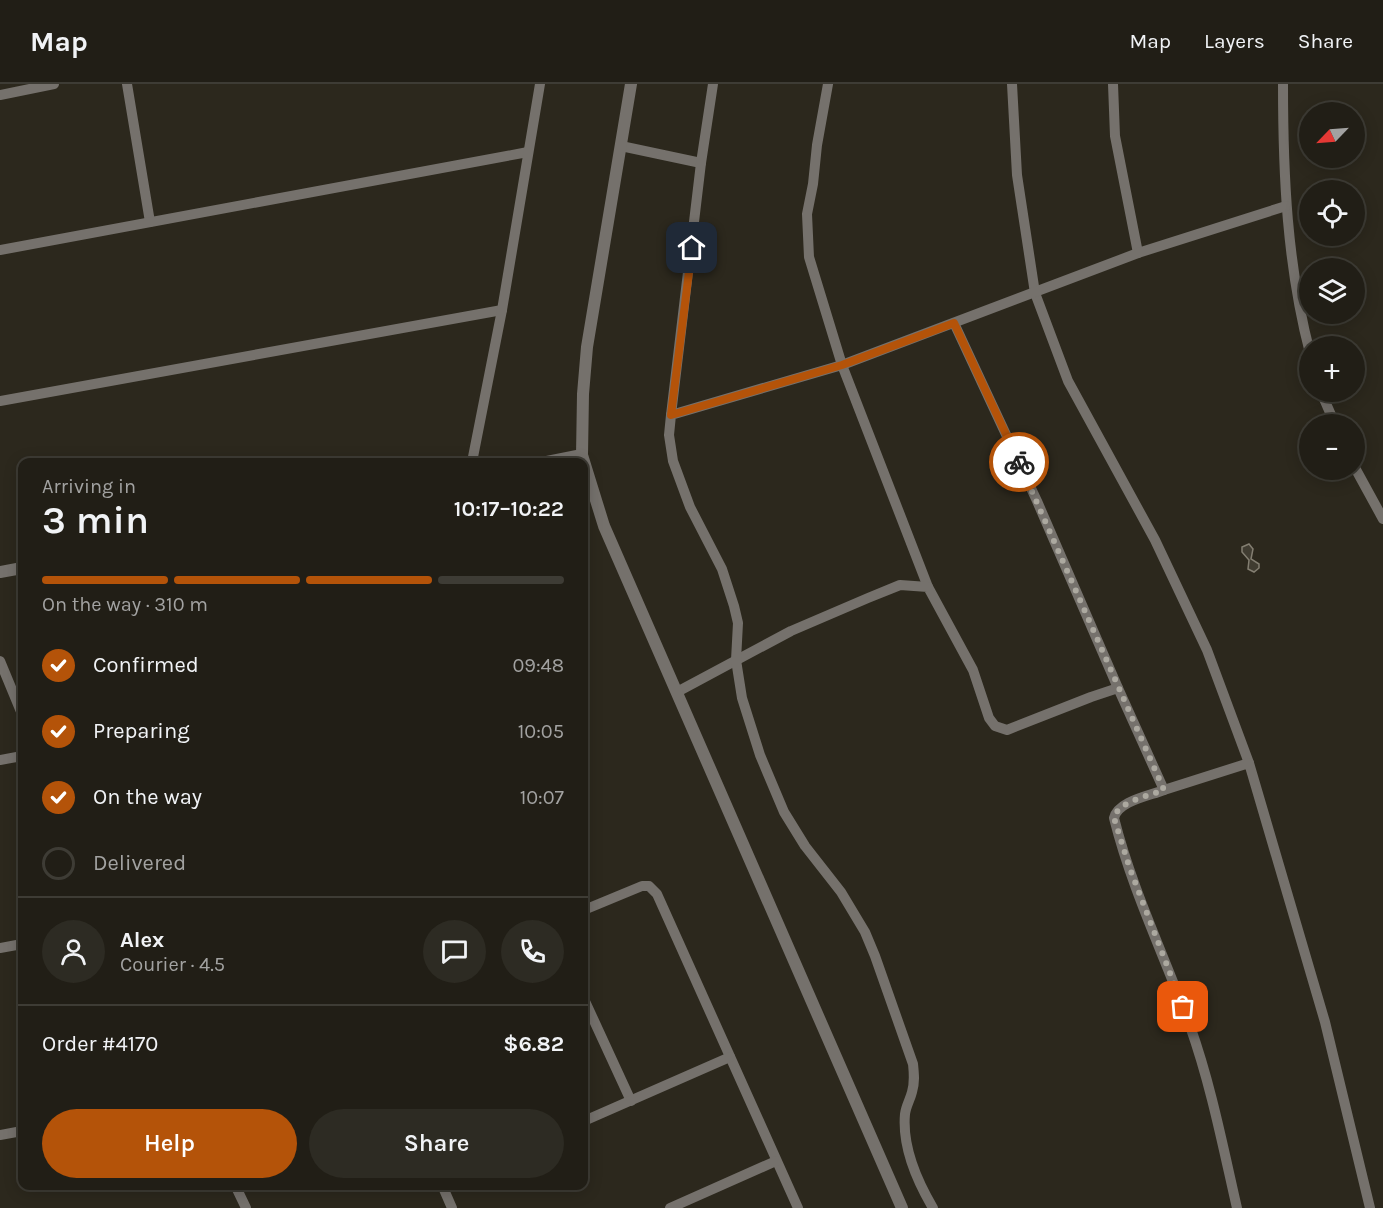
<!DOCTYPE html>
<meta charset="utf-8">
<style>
body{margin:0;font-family:Karla,sans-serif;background:#2d2b23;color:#f1f3f6;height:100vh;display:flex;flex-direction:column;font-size:22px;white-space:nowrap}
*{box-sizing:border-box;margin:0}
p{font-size:20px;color:#a2a2a1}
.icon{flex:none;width:33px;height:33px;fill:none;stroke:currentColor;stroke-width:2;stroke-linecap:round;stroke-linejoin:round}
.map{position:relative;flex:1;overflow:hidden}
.sheet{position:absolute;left:18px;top:374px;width:570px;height:732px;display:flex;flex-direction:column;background:#211e16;border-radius:12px;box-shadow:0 3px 15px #0003,0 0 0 2px #3e3c35}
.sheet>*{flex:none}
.needle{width:39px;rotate:245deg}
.controls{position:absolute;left:1299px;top:18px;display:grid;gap:12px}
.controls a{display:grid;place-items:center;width:66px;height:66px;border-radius:50%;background:#211e16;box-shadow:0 3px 15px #0003,0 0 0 2px #3e3c35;font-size:30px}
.pin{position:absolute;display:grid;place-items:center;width:51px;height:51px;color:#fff;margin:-26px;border-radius:12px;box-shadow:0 3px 9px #0006}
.courier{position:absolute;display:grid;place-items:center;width:60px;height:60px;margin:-30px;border:4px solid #b45309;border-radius:50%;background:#fff;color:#222;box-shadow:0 2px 8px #0007}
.summary em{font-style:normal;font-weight:600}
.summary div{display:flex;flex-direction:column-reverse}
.summary{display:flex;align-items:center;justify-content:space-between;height:102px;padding:0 24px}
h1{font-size:39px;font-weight:600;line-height:45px}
.bar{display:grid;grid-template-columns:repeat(4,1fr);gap:9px 6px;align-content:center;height:72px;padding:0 24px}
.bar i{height:8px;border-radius:4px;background:#3e3c35}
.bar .on{background:#b45309}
.bar p{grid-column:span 4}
.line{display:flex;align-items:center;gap:15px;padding:0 24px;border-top:2px solid #3e3c35}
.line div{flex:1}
.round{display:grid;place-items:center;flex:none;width:63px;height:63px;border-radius:32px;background:#2d2b23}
ol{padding:0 24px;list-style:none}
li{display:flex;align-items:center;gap:18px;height:66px}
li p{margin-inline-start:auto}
li .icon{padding:6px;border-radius:50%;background:#b45309;color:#fff;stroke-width:4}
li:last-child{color:#a2a2a1}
li i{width:33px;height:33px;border:3px solid #3e3c35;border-radius:50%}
.button{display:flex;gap:12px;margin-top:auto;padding:12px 24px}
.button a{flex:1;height:69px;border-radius:36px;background:#b45309;color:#fff;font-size:24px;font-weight:600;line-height:69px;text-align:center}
.button a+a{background:#2d2b23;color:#f1f3f6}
header{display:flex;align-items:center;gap:36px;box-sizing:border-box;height:84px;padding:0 30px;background:#211e16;border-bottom:2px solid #3e3c35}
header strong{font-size:28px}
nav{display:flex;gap:33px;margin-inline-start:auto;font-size:21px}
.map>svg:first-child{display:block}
</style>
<header>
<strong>Map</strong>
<nav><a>Map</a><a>Layers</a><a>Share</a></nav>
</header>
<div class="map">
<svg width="1383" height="1124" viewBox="0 0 1383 1124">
<rect width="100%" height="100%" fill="#2c281d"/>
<!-- building -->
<polygon fill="#403c31" stroke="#837e71" stroke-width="1.5" points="1249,460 1253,465 1251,475 1259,480 1259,484 1254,488 1248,485 1249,476 1242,468 1242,463"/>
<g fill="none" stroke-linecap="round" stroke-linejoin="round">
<!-- minor -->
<g stroke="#75716c" stroke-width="10">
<polyline points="127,0 150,138"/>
<polyline points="828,0 817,61 813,100 807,130 809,173 842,281 928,503"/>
<polyline points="1012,0 1017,91 1035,209 1068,297 1155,456 1207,566 1249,679"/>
<polyline points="1113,0 1115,52 1138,169"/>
<path d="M1283,0C1283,91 1287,181 1310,269"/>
<polyline points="0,11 54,0"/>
<polyline points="621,62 701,79"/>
<polyline points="0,166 528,68"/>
<polyline points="954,239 1037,417 1118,604"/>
<polyline points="1321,308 1335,340"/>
<polyline points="0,317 502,226"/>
<polyline points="671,331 701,79 713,0"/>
<polyline points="472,378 502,226 540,0"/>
<polyline points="1354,382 1383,435"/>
<polyline points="0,577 22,630"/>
<path d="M677,608L791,547L868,514L900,501L928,503L973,586L989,634L995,642L1007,646L1091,613L1118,604L1164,706C1149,712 1118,717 1114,734C1132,806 1165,873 1190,942C1211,1001 1223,1063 1237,1124"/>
<polyline points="0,676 22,672"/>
<polyline points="1164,706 1249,679 1325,938 1370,1124"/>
<polyline points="584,826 642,802 649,802 657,810 798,1124"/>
<polyline points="0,864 22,860"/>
<polyline points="584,915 631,1017"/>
<polyline points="584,1037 730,973"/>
<polyline points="0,1051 22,1047"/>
<polyline points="235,1101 246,1124"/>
<polyline points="442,1101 452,1124"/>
<polyline points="670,1124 776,1077"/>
<path d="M933,1124C917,1097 902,1063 905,1030C906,1022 910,1016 912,1008C915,998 914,990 913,980L875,872L865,848L841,808L805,762L784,728L760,671L742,614L736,576L738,539L734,522L722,485L690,423L673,377L669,351L671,331L842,281L1138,169L1286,122"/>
</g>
<!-- tertiary -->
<g stroke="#75716c" stroke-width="12">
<polyline points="631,0 587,263 583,310 582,371 604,442 902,1124"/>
<polyline points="547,378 582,371"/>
<polyline points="0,488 22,484"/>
</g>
</g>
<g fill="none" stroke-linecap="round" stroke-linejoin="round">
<!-- done -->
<path stroke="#aca9a0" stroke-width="6" stroke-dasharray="0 10.8" d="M1019,378L1164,706C1149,712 1118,717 1114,734L1130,785L1183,923"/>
<!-- route -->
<polyline stroke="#b45309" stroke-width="8" points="692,164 671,331 842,281 954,239 1019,378"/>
</g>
</svg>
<div class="controls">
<a><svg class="needle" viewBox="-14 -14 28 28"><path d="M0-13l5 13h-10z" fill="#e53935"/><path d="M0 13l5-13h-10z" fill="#a2a2a1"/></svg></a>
<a><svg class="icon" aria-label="locate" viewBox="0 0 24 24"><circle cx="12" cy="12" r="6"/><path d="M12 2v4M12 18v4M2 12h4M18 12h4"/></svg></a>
<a><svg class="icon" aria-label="layers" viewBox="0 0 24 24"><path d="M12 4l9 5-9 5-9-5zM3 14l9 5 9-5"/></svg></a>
<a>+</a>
<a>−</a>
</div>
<div class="pin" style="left:1183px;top:923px;background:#ea580c"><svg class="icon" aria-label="bag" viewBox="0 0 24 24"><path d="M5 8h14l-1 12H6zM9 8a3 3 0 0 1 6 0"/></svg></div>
<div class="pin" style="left:692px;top:164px;background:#1f2937"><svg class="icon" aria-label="home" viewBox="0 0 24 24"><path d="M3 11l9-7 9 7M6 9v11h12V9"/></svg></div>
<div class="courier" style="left:1019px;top:378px"><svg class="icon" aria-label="bike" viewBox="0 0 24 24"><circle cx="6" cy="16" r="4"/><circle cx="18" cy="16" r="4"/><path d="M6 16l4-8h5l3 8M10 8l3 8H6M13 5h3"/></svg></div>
<section class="sheet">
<div class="summary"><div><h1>3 min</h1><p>Arriving in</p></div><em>10:17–10:22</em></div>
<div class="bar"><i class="on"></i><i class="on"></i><i class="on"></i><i></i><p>On the way · 310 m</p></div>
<ol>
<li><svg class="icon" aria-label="check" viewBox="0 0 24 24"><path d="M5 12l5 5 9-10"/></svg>Confirmed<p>09:48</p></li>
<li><svg class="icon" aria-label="check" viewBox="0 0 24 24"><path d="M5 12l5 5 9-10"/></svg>Preparing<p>10:05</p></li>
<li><svg class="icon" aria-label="check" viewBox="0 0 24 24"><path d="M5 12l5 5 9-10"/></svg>On the way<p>10:07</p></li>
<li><i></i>Delivered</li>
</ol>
<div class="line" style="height:108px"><a class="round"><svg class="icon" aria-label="person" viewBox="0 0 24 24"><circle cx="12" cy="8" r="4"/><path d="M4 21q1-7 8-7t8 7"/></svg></a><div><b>Alex</b><p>Courier · 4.5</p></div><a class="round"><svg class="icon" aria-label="chat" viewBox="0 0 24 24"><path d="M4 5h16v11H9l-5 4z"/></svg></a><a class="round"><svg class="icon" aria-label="phone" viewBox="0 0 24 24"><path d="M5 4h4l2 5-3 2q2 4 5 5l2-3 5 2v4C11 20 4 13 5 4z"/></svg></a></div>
<div class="line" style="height:78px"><div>Order #4170</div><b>$6.82</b></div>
<div class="button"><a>Help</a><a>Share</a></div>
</section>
</div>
